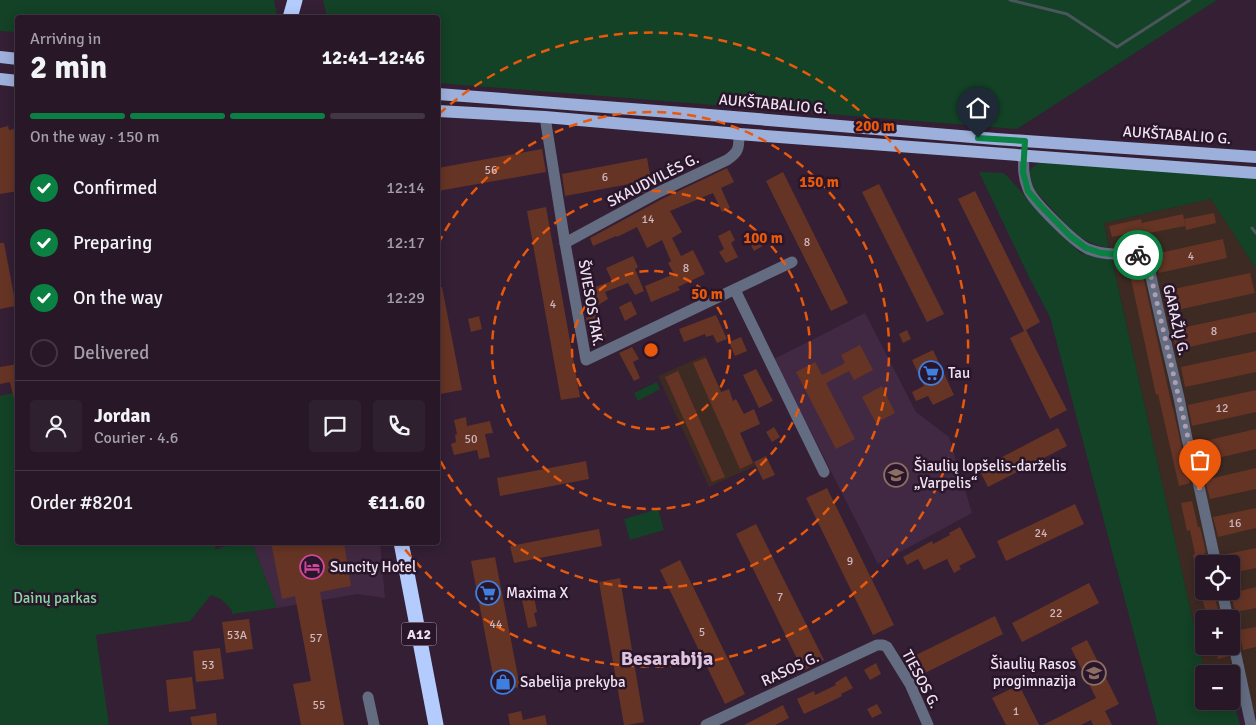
<!DOCTYPE html>
<meta charset="utf-8">
<style>
body{margin:0;font-family:Signika,sans-serif;background:#2f202f;color:#f1f3f6;height:100vh;display:flex;flex-direction:column;font-size:19px;white-space:nowrap}
*{box-sizing:border-box;margin:0}
p{font-size:16px;color:#a49fa7}
.icon{flex:none;width:28px;height:28px;fill:none;stroke:currentColor;stroke-width:2;stroke-linecap:round;stroke-linejoin:round}
.map{position:relative;flex:1;overflow:hidden}
.sheet{position:absolute;left:15px;top:15px;width:425px;height:530px;display:flex;flex-direction:column;background:#271727;border-radius:5px;box-shadow:0 2px 12px #0003,0 0 0 1px #433644}
.sheet>*{flex:none}
.buttons{position:absolute;left:1195px;top:555px;display:grid;gap:10px}
.buttons a{display:grid;place-items:center;width:45px;height:45px;border-radius:5px;background:#271727;box-shadow:0 2px 12px #0003,0 0 0 1px #433644;font-size:25px}
.pin{position:absolute;display:grid;place-items:center;width:42px;height:42px;color:#fff;margin:-51px -21px;border-radius:50% 50% 50% 0;rotate:-45deg;box-shadow:0 0 5px #0007}
.pin .icon{rotate:45deg}
.courier{position:absolute;display:grid;place-items:center;width:50px;height:50px;margin:-25px;border:4px solid #0b8043;border-radius:50%;background:#fff;color:#222;box-shadow:0 1px 6px #0007}
.headline em{font-style:normal;font-weight:800}
.headline div{display:flex;flex-direction:column-reverse}
.headline{display:flex;align-items:center;justify-content:space-between;height:85px;padding:0 15px}
h1{font-size:32px;font-weight:800;line-height:38px}
.bar{display:grid;grid-template-columns:repeat(4,1fr);gap:8px 5px;align-content:center;height:60px;padding:0 15px}
.bar i{height:6px;border-radius:4px;background:#433644}
.bar .active{background:#0b8043}
.bar p{grid-column:span 4}
.line{display:flex;align-items:center;gap:12px;padding:0 15px;border-top:1px solid #433644}
.line div{flex:1}
.round{display:grid;place-items:center;flex:none;width:52px;height:52px;border-radius:5px;background:#2f202f}
ol{padding:0 15px;list-style:none}
li{display:flex;align-items:center;gap:15px;height:55px}
li p{margin-inline-start:auto}
li .icon{padding:5px;border-radius:50%;background:#0b8043;color:#fff;stroke-width:4}
li:last-child{color:#a49fa7}
li i{width:28px;height:28px;border:2px solid #433644;border-radius:50%}
.map>svg:first-child{display:block}
</style>
<div class="map">
<svg width="1256" height="725" viewBox="0 0 1256 725">
<rect width="100%" height="100%" fill="#341f34"/>
<!-- built -->
<g fill="#422943">
<polygon points="865,313 916,412 949,437 972,513 878,564 774,359"/>
<polygon points="252,543 380,543 385,598 357,594 277,608"/>
</g>
<!-- industrial -->
<g fill="#3d2a23" fill-rule="evenodd">
<path d="M1211,199L1256,269V712H1254L1231,682V674H1205L1104,223ZM1204,564H1231V591H1204ZM1204,619H1231V646H1204Z"/>
<polygon points="705,355 755,466 709,487 658,376"/>
</g>
<!-- green -->
<g fill="#134226">
<polygon points="0,0 274,0 277,17 18,18 17,32 0,31"/>
<polygon points="323,0 1217,0 1017,129 438,83 438,18 327,17"/>
<path d="M1042,162L1256,178V269L1211,199L1104,223L1109,248C1099,246 1089,243 1080,237C1068,228 1059,217 1050,207C1038,194 1014,172 1042,162Z"/>
<polygon points="979,172 1003,173 1007,176 1034,206 1080,253 1097,257 1112,260 1205,674 1204,674 1204,701 1231,701 1231,692 1240,725 1158,725 1050,317 1029,277"/>
<polygon points="657,382 660,389 638,401 634,393"/>
<polygon points="17,392 18,542 216,542 215,550 234,543 252,543 277,608 232,614 232,610 221,599 211,595 190,621 96,635 109,725 0,725 0,396"/>
<polygon points="658,509 664,530 630,540 624,519"/>
</g>
<g fill="none" stroke-linecap="round" stroke-linejoin="round">
<!-- stream -->
<g stroke="#49565b" stroke-width="3">
<polyline points="1010,0 1067,14 1117,47 1190,0"/>
<polyline points="1252,228 1256,233"/>
</g>
</g>
<!-- building -->
<g fill="#663424">
<polygon points="8,126 9,130 18,128 18,191 0,194 0,128"/>
<polygon points="542,149 546,172 438,191 438,168"/>
<polygon points="647,158 651,180 565,196 562,174"/>
<polygon points="727,168 734,182 721,188 730,208 722,212 713,193 670,211 682,232 672,238 681,256 693,250 705,274 678,287 680,290 651,302 645,286 674,274 668,263 671,261 662,240 647,248 637,227 617,237 616,236 593,246 590,238 662,199"/>
<polygon points="783,172 848,303 831,311 766,181"/>
<polygon points="879,184 944,314 927,322 862,192"/>
<polygon points="975,191 1040,322 1026,330 1067,410 1050,419 1010,338 1024,331 958,199"/>
<polygon points="546,207 580,397 561,400 527,211"/>
<polygon points="1214,213 1216,223 1186,230 1184,219"/>
<polygon points="1183,214 1185,226 1144,234 1144,230 1112,237 1109,226 1141,219 1143,229 1142,223"/>
<polygon points="730,230 735,240 731,243 738,257 726,263 719,252 724,249 718,236"/>
<polygon points="759,231 766,244 754,251 747,238"/>
<polygon points="1223,239 1227,258 1159,273 1155,254"/>
<polygon points="0,243 4,243 16,306 0,309"/>
<polygon points="633,256 638,267 635,269 644,291 635,295 628,283 605,292 608,299 593,308 581,287 589,282 593,288 612,281 606,268"/>
<polygon points="1136,263 1142,271 1172,406 1173,408 1180,440 1190,483 1179,486 1158,394 1156,395 1128,265"/>
<polygon points="1250,273 1255,293 1168,312 1164,291"/>
<polygon points="438,287 442,287 462,390 440,394 438,382"/>
<polygon points="631,301 637,314 625,321 619,307"/>
<polygon points="1256,312 1256,332 1176,350 1172,330"/>
<polygon points="596,314 606,336 598,339 593,327 588,329 586,318"/>
<polygon points="716,315 727,339 717,343 713,335 706,337 705,334 684,342 679,329"/>
<polygon points="479,316 482,329 471,332 468,319"/>
<polygon points="907,330 911,339 903,343 899,334"/>
<polygon points="741,337 747,351 735,356 729,342"/>
<polygon points="860,345 873,370 854,380 849,371 826,383 855,439 836,449 796,372 815,362 822,375 845,363 841,355"/>
<polygon points="632,347 639,359 633,362 640,378 634,381 619,353"/>
<polygon points="933,350 954,395 933,405 928,396 916,401 912,392 924,386 912,360"/>
<polygon points="1256,351 1256,372 1185,387 1181,367"/>
<polygon points="706,358 721,392 729,389 733,401 736,399 744,414 754,409 760,424 740,433 753,463 740,469 693,363"/>
<polygon points="18,364 18,398 14,399 10,382 0,384 0,367"/>
<polygon points="756,369 773,401 759,408 743,375"/>
<polygon points="678,371 725,477 712,482 665,377"/>
<polygon points="882,386 895,413 876,423 862,397"/>
<polygon points="1256,390 1256,412 1192,426 1188,405"/>
<polygon points="466,417 467,426 490,421 493,433 485,434 490,457 479,459 477,450 454,455 451,444 456,442 455,435 457,434 454,420"/>
<polygon points="774,427 780,437 772,442 766,432"/>
<polygon points="1058,428 1067,446 988,487 979,469"/>
<polygon points="1256,429 1256,449 1201,462 1196,443"/>
<polygon points="766,456 775,475 763,480 754,462"/>
<polygon points="586,461 589,479 500,496 497,478"/>
<polygon points="1256,468 1256,489 1210,499 1205,480"/>
<polygon points="827,488 894,625 873,635 806,498"/>
<polygon points="1192,501 1198,527 1200,527 1206,553 1204,553 1206,564 1204,564 1204,588 1200,588 1193,555 1195,554 1190,530 1187,531 1181,503"/>
<polygon points="1075,504 1084,524 1006,561 997,541"/>
<polygon points="1256,508 1256,528 1218,537 1213,517"/>
<polygon points="756,524 824,660 803,671 736,534"/>
<polygon points="960,527 976,557 959,566 961,569 954,573 947,559 924,570 918,559 907,565 903,557 932,541 933,544 950,535 949,533"/>
<polygon points="599,529 602,546 514,563 510,546"/>
<polygon points="271,542 344,542 351,586 320,592 344,725 301,725 293,684 311,681 295,596 282,599"/>
<polygon points="1256,548 1256,568 1231,573 1231,564 1223,564 1222,555"/>
<polygon points="495,557 520,687 496,691 471,561"/>
<polygon points="680,560 745,694 725,704 660,570"/>
<polygon points="620,578 644,722 628,725 624,725 599,582"/>
<polygon points="1089,583 1099,603 1022,642 1012,623"/>
<polygon points="1256,587 1256,608 1235,612 1231,593"/>
<polygon points="1214,593 1220,619 1207,619 1202,596"/>
<polygon points="534,597 537,612 534,613 537,626 528,628 522,600"/>
<polygon points="995,616 1003,634 923,674 914,656"/>
<polygon points="249,619 253,649 226,653 222,622"/>
<polygon points="1256,627 1256,647 1243,650 1239,630"/>
<polygon points="1087,640 1119,704 1105,711 1112,725 1093,725 1091,720 1081,725 1043,725 1096,698 1071,648"/>
<polygon points="1216,646 1226,646 1229,656 1218,659"/>
<polygon points="220,648 224,679 196,682 193,651"/>
<polygon points="876,663 881,674 870,680 864,670"/>
<polygon points="846,676 853,688 841,694 842,696 834,700 804,714 797,699 814,691 815,695 836,685 835,683"/>
<polygon points="192,677 196,709 169,712 166,680"/>
<polygon points="1019,685 1039,725 1006,725 992,698"/>
<polygon points="877,704 882,713 872,718 867,709"/>
<polygon points="783,705 789,718 775,725 744,725"/>
<polygon points="521,711 523,720 545,715 547,725 510,725 508,714"/>
<polygon points="216,713 217,725 192,725 190,717"/>
</g>
<g fill="none" stroke-linecap="round" stroke-linejoin="round">
<!-- minor -->
<g stroke="#636c81" stroke-width="11">
<polyline points="545,117 565,243 586,360 792,262"/>
<path d="M1024,155C1023,167 1023,177 1028,189C1033,202 1075,243 1088,249C1096,252 1105,254 1114,254C1132,254 1140,249 1149,268L1162,326L1179,398L1187,439L1197,477L1216,564"/>
<path d="M565,243L659,192L727,160C739,152 739,148 739,134"/>
<polyline points="735,290 824,472"/>
<polyline points="1222,591 1228,619"/>
<polyline points="1231,632 1251,725"/>
<polyline points="368,697 374,725"/>
<polyline points="706,725 877,645 883,645 887,647 910,684 928,725"/>
</g>
<!-- major -->
<g stroke="#9db0db" stroke-width="12">
<polyline points="0,57 18,59"/>
<polyline points="0,79 18,81"/>
<polyline points="438,94 709,115 996,139 1256,157"/>
<polyline points="438,111 545,117 739,134 1256,173"/>
</g>
<!-- highway -->
<g stroke="#b4cbfe" stroke-width="15">
<polyline points="290,18 295,0"/>
<polyline points="401,542 436,725"/>
</g>
</g>
<g fill="none" stroke-linecap="round" stroke-linejoin="round">
<!-- done -->
<polyline stroke="#ae9eaf" stroke-width="5" stroke-dasharray="0 9" points="1138,255 1145,260 1149,268 1200,490"/>
<!-- route -->
<polyline stroke="#0b8043" stroke-width="6" points="978,138 1025,141 1023,172 1028,191 1040,205 1070,236 1086,248 1101,253 1114,254 1133,253 1138,255"/>
</g>
<!-- distance rings -->
<g fill="none" stroke="#e8590c" stroke-width="2.5" stroke-dasharray="9 6">
<circle cx="651" cy="350" r="79"/>
<circle cx="651" cy="350" r="159"/>
<path d="M438 244A238 238 0 1 1 438 456"/>
<path d="M439 114A317 317 0 1 1 400 543"/>
</g>
<!-- icons -->
<defs>
<g id="supermarket-ring" transform="scale(1.25)"><circle r="9.5" fill="#29162a" stroke="#3f7fe0" stroke-width="1.5"/><path d="M-6-5.5h2.5l.6 2H6L4.5 2H-2.5L-4.4-4H-6ZM-1.5 3.2a1.3 1.3 0 1 0 .1 0ZM3 3.2a1.3 1.3 0 1 0 .1 0Z" fill="#3f7fe0"/></g>
<g id="school-ring" transform="scale(1.25)"><circle r="9.5" fill="#29162a" stroke="#8d6e63" stroke-width="1.5"/><path d="M0-5L7-2L0 1L-7-2ZM-4 1L0 2.5L4 1V4Q0 6-4 4Z" fill="#8d6e63"/></g>
<g id="hotel-ring" transform="scale(1.25)"><circle r="9.5" fill="#29162a" stroke="#d1479c" stroke-width="1.5"/><path d="M-6-4.5h1.5V1H6V5H4.5V3h-9V5H-6ZM-4 0a1.8 1.8 0 1 1 3.6 0ZM.5 0V-2.5h3Q6-2.5 6 0Z" fill="#d1479c"/></g>
<g id="shop-ring" transform="scale(1.25)"><circle r="9.5" fill="#29162a" stroke="#3f7fe0" stroke-width="1.5"/><path d="M-5-2.5h2.3a2.7 3.5 0 0 1 5.4 0H5L5.5 6h-11ZM-1.5-2.5h3a1.5 2.3 0 0 0-3 0Z" fill="#3f7fe0"/></g>
</defs>
<g fill-rule="evenodd">
<use href="#supermarket-ring" x="931" y="373"/>
<use href="#school-ring" x="896" y="475"/>
<use href="#hotel-ring" x="312" y="567"/>
<use href="#supermarket-ring" x="488" y="593"/>
<use href="#school-ring" x="1094" y="673"/>
<use href="#shop-ring" x="503" y="682"/>
</g>
<g text-anchor="middle" dominant-baseline="central" stroke-width="5" stroke-linejoin="round" paint-order="stroke">
<!-- number labels -->
<g font-size="12" fill="#ceb7be">
<text x="491" y="170">56</text>
<text x="605" y="177">6</text>
<text x="648" y="219">14</text>
<text x="807" y="242">8</text>
<text x="1191" y="256">4</text>
<text x="686" y="268">8</text>
<text x="553" y="304">4</text>
<text x="1214" y="331">8</text>
<text x="1222" y="408">12</text>
<text x="471" y="439">50</text>
<text x="1235" y="523">16</text>
<text x="1041" y="533">24</text>
<text x="850" y="561">9</text>
<text x="780" y="597">7</text>
<text x="1056" y="613">22</text>
<text x="496" y="624">44</text>
<text x="702" y="632">5</text>
<text x="237" y="635">53A</text>
<text x="316" y="638">57</text>
<text x="208" y="665">53</text>
<text x="319" y="705">55</text>
<text x="1016" y="711">1</text>
</g>
<!-- shield labels -->
<rect fill="#29162a" stroke="#b4a6b5" stroke-width="1" x="401.5" y="622.5" width="35" height="23" rx="4"/>
<g font-size="14" font-weight="bold" fill="#f0e3f1">
<text x="419" y="634">A12</text>
</g>
<!-- street labels -->
<g font-size="15" fill="#f0e3f1" stroke="#29162a">
<text transform="translate(773 104) rotate(5)">AUKŠTABALIO G.</text>
<text transform="translate(1177 135) rotate(4)">AUKŠTABALIO G.</text>
<text transform="translate(653 180) rotate(-27)">SKAUDVILĖS G.</text>
<text transform="translate(591 303) rotate(80)">ŠVIESOS TAK.</text>
<text transform="translate(1176 320) rotate(77)">GARAŽŲ G.</text>
<text transform="translate(790 669) rotate(-25)">RASOS G.</text>
<text transform="translate(921 679) rotate(62)">TIESOS G.</text>
</g>
<!-- poi labels -->
<g font-size="15" fill="#f0e3f1" stroke="#29162a" text-anchor="start">
<text x="948" y="373">Tau</text>
<text x="914" y="466">Šiaulių lopšelis-darželis<tspan x="914" dy="17">„Varpelis“</tspan></text>
<text x="330" y="567">Suncity Hotel</text>
<text x="506" y="593">Maxima X</text>
<text x="1076" y="664" text-anchor="end">Šiaulių Rasos<tspan x="1076" dy="17">progimnazija</tspan></text>
<text x="520" y="682">Sabelija prekyba</text>
</g>
<!-- park labels -->
<g font-size="15" fill="#8ad6a2" stroke="#29162a">
<text x="55" y="598">Dainų parkas</text>
</g>
<!-- district labels -->
<g font-size="20" font-weight="bold" fill="#dec4df" stroke="#29162a">
<text x="667" y="658">Besarabija</text>
</g>
</g>
<circle cx="651" cy="350" r="8" fill="#e8590c" stroke="#29162a" stroke-width="2.5"/>
<g font-size="15" text-anchor="middle" font-weight="bold" fill="#e8590c" stroke="#29162a" stroke-width="5" stroke-linejoin="round" paint-order="stroke">
<text x="875" y="131">200 m</text>
<text x="819" y="187">150 m</text>
<text x="763" y="243">100 m</text>
<text x="707" y="299">50 m</text>
</g>
</svg>
<div class="buttons">
<a><svg class="icon" aria-label="locate" viewBox="0 0 24 24"><circle cx="12" cy="12" r="6"/><path d="M12 2v4M12 18v4M2 12h4M18 12h4"/></svg></a>
<a>+</a>
<a>−</a>
</div>
<div class="pin" style="left:1200px;top:490px;background:#ea580c"><svg class="icon" aria-label="bag" viewBox="0 0 24 24"><path d="M5 8h14l-1 12H6zM9 8a3 3 0 0 1 6 0"/></svg></div>
<div class="pin" style="left:978px;top:138px;background:#1f2937"><svg class="icon" aria-label="home" viewBox="0 0 24 24"><path d="M3 11l9-7 9 7M6 9v11h12V9"/></svg></div>
<div class="courier" style="left:1138px;top:255px"><svg class="icon" aria-label="bike" viewBox="0 0 24 24"><circle cx="6" cy="16" r="4"/><circle cx="18" cy="16" r="4"/><path d="M6 16l4-8h5l3 8M10 8l3 8H6M13 5h3"/></svg></div>
<section class="sheet">
<div class="headline"><div><h1>2 min</h1><p>Arriving in</p></div><em>12:41–12:46</em></div>
<div class="bar"><i class="active"></i><i class="active"></i><i class="active"></i><i></i><p>On the way · 150 m</p></div>
<ol>
<li><svg class="icon" aria-label="check" viewBox="0 0 24 24"><path d="M5 12l5 5 9-10"/></svg>Confirmed<p>12:14</p></li>
<li><svg class="icon" aria-label="check" viewBox="0 0 24 24"><path d="M5 12l5 5 9-10"/></svg>Preparing<p>12:17</p></li>
<li><svg class="icon" aria-label="check" viewBox="0 0 24 24"><path d="M5 12l5 5 9-10"/></svg>On the way<p>12:29</p></li>
<li><i></i>Delivered</li>
</ol>
<div class="line" style="height:90px"><a class="round"><svg class="icon" aria-label="person" viewBox="0 0 24 24"><circle cx="12" cy="8" r="4"/><path d="M4 21q1-7 8-7t8 7"/></svg></a><div><b>Jordan</b><p>Courier · 4.6</p></div><a class="round"><svg class="icon" aria-label="chat" viewBox="0 0 24 24"><path d="M4 5h16v11H9l-5 4z"/></svg></a><a class="round"><svg class="icon" aria-label="phone" viewBox="0 0 24 24"><path d="M5 4h4l2 5-3 2q2 4 5 5l2-3 5 2v4C11 20 4 13 5 4z"/></svg></a></div>
<div class="line" style="height:65px"><div>Order #8201</div><b>€11.60</b></div>
</section>
</div>
